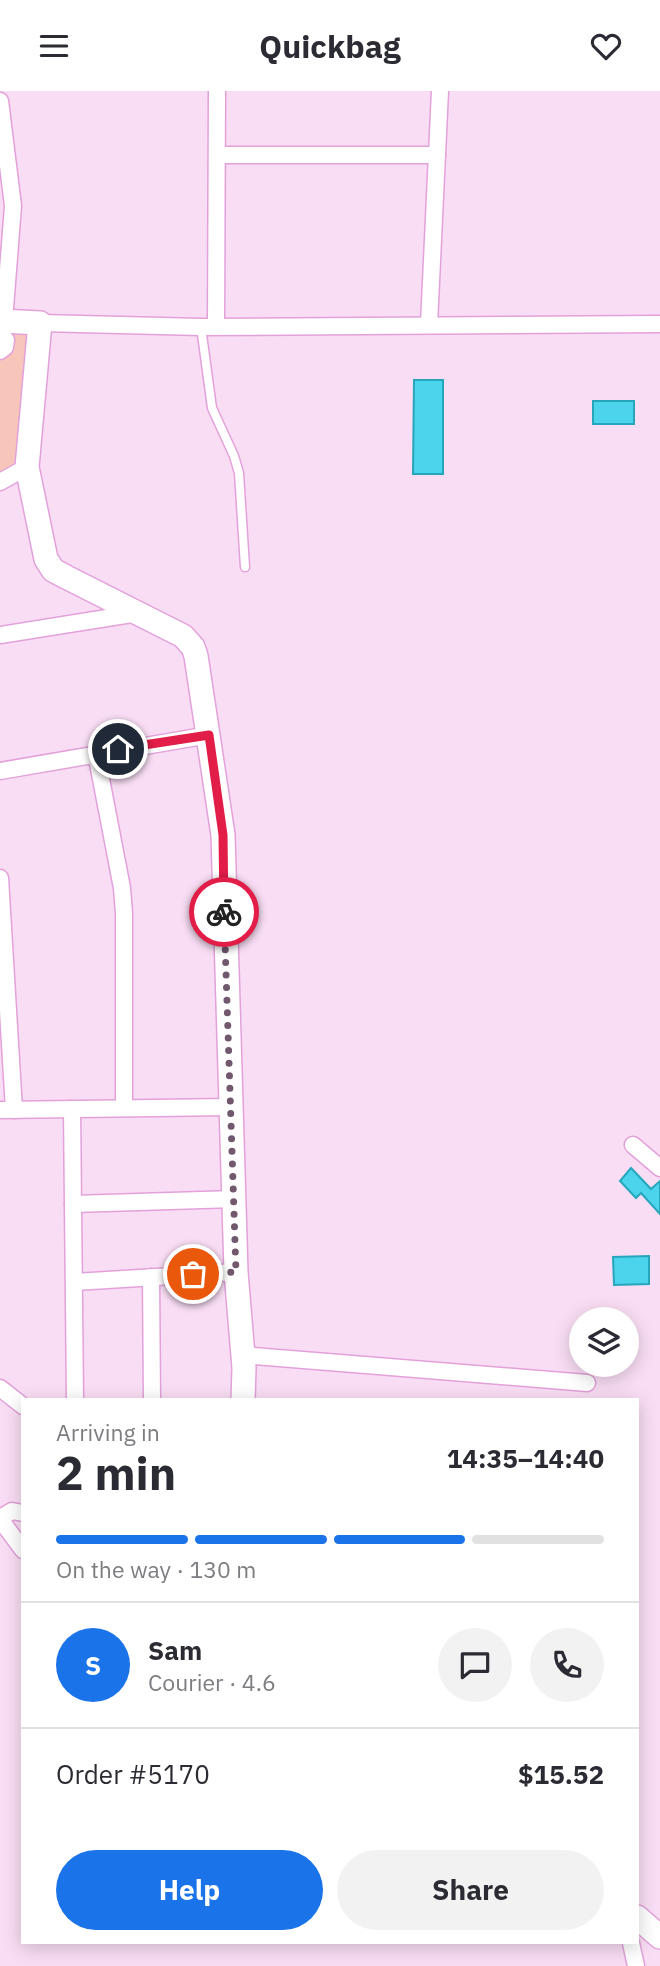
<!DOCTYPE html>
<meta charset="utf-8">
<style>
body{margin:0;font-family:"IBM Plex Sans",sans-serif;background:#f2f2f3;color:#2b2b33;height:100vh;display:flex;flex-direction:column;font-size:26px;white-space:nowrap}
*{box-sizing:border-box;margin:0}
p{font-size:23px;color:#7c7c81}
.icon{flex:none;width:38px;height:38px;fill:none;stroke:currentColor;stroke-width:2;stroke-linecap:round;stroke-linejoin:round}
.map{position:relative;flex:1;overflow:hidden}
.details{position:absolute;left:21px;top:1307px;width:618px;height:546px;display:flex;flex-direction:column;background:#fff;border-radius:0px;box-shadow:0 4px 18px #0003}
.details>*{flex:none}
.tools{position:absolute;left:569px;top:1216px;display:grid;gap:14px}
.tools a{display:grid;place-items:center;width:70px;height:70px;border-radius:50%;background:#fff;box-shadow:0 4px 18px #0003;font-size:35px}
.pin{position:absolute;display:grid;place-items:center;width:60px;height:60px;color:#fff;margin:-30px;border:4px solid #fff;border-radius:50%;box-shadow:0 2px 7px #0007}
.courier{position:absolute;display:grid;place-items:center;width:70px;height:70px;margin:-35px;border:5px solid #e11d48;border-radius:50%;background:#fff;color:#222;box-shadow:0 2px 9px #0007}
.overview em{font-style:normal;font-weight:700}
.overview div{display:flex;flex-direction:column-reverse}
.overview{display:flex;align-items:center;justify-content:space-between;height:119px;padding:0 35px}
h1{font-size:46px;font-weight:700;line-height:52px}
.bar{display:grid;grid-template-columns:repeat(4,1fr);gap:10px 7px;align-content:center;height:84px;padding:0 35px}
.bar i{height:9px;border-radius:5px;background:#e1e1e2}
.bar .active{background:#1a73e8}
.bar p{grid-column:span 4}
.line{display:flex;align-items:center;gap:18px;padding:0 35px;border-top:2px solid #e1e1e2}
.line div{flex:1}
.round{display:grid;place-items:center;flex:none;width:74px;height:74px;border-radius:37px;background:#f2f2f3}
.primary-button{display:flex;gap:14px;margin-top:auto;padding:14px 35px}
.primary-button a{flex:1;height:80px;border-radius:42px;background:#1a73e8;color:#fff;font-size:28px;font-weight:700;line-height:80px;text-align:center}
.primary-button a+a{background:#f2f2f3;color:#2b2b33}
header{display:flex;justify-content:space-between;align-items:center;height:91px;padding:0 35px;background:#fff;font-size:32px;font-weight:700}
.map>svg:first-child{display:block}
</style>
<header><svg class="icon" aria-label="menu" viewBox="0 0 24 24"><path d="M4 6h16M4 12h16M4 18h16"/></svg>Quickbag<svg class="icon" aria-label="heart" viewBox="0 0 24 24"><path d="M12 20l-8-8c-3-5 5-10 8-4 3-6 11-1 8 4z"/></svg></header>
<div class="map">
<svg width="660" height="1875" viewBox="0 0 660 1875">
<rect width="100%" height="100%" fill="#f9ddf4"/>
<!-- green -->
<polygon fill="#f8c5bb" points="0,238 30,241 17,373 0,382"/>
<!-- building -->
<g fill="#4bd4eb" stroke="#26a6bb" stroke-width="2">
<polygon points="414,289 443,289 443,383 413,383"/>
<rect x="593" y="310" width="41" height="23"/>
<polygon points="631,1077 651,1098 660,1090 660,1123 641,1102 636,1107 620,1090"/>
<polygon points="649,1165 649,1193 614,1194 613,1166"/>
</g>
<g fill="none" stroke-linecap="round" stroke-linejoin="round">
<!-- lane casing -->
<g stroke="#e3a1da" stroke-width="11">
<polyline id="lane" points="201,236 212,317 234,365 239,382 245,476"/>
</g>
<!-- street casing -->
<g stroke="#e3a1da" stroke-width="19">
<g id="street">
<polyline points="0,10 13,115 4,230"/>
<polyline points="218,64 437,64"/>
<polyline points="40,232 201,236 660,233"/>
<polyline points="429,233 440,0"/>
<polyline points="216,235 217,0"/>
<polyline points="0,242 6,249 5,256 0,260"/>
<polyline points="0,391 27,376"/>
<polyline points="0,544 138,522"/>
<polyline points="96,662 122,797 124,822 124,1016"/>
<polyline points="0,680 209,644"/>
<polyline points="0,787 14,1019"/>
<polyline points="72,1018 75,1309"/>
<polyline points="0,1019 231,1016"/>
<polyline points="633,1054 660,1077"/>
<polyline points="73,1113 235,1108"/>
<polyline points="151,1186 152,1309"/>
<polyline points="75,1191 236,1181"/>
<polyline points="242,1264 587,1292"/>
<polyline points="0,1297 23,1315"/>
<polyline points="0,1427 12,1420 23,1422"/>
<polyline points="0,1428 23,1459"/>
<polyline points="631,1852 636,1875"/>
</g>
</g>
<!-- secondary casing -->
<g stroke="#e3a1da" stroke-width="26">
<g id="secondary">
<polyline points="0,230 40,232 27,376 46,468 53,479 66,486 183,545 193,556 196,565 223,744 236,1181 244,1277 243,1309"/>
<polyline points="637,1826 660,1846"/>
</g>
</g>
<!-- lane -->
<use href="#lane" stroke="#fff" stroke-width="8"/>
<!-- street -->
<use href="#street" stroke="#fff" stroke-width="16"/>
<!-- secondary -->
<use href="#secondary" stroke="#fff" stroke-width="23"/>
</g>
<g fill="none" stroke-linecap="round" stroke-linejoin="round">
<!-- done -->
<polyline stroke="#71586d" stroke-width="7" stroke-dasharray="0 12.6" points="193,1183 236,1181 224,821"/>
<!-- route -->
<polyline stroke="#e11d48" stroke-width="9" points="118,658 209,644 223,744 224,821"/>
</g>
</svg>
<div class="tools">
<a><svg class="icon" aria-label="layers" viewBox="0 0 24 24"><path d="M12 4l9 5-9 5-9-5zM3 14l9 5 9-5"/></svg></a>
</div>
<div class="pin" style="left:193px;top:1183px;background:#ea580c"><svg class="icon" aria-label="bag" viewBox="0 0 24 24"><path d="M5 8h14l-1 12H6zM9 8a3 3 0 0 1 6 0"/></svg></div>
<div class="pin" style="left:118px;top:658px;background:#1f2937"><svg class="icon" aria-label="home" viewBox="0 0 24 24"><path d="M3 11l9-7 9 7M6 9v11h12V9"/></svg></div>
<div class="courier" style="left:224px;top:821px"><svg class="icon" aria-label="bike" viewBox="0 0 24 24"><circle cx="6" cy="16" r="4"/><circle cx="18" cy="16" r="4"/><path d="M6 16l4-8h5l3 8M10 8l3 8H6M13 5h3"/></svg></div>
<section class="details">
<div class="overview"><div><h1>2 min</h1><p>Arriving in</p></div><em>14:35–14:40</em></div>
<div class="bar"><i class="active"></i><i class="active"></i><i class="active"></i><i></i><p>On the way · 130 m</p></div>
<div class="line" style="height:126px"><b class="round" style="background:#1a73e8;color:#fff">S</b><div><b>Sam</b><p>Courier · 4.6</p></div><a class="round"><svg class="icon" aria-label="chat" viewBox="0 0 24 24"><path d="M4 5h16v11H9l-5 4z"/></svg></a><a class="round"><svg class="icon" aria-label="phone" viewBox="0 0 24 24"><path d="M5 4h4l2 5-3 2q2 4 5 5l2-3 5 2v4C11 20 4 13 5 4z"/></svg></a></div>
<div class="line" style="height:91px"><div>Order #5170</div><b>$15.52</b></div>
<div class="primary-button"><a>Help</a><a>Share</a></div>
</section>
</div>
